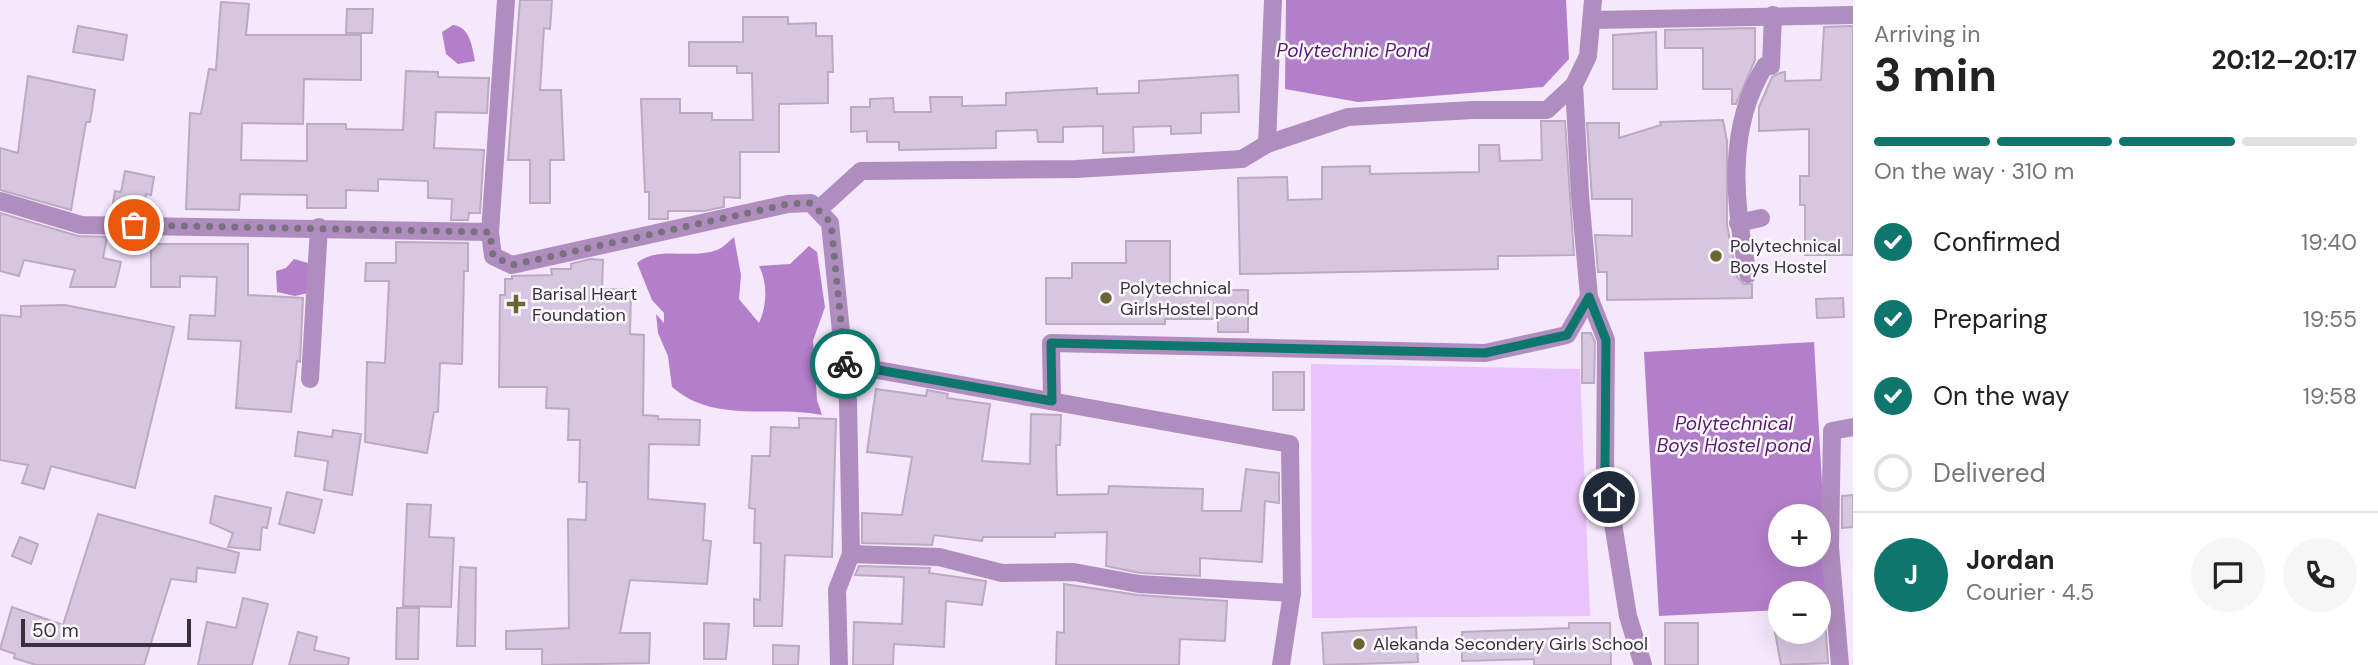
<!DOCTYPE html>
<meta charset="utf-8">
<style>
body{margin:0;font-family:"DM Sans",sans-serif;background:#f6f6f6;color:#222;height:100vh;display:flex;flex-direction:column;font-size:26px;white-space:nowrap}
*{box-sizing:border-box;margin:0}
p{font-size:23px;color:#767676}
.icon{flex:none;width:38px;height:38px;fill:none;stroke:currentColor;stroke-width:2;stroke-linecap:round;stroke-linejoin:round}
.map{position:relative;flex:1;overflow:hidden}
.drawer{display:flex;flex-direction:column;background:#fff;width:525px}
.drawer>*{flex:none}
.controls{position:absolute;left:1768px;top:504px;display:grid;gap:14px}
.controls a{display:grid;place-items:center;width:63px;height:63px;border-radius:50%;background:#fff;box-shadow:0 7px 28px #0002;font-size:35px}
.scale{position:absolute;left:21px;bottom:18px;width:170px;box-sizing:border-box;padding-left:7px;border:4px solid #38313b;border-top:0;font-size:19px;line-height:24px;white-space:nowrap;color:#38313b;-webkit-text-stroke:5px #fcf9fe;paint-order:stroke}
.pin{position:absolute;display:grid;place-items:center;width:60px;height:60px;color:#fff;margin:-30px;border:4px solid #fff;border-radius:50%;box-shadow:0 2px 7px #0007}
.courier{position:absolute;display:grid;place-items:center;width:70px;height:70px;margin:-35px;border:5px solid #0f766e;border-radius:50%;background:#fff;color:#222;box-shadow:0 2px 9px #0007}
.headline em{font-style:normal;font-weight:700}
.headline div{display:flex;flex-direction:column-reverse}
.headline{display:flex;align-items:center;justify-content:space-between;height:119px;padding:0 21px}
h1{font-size:46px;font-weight:700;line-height:52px}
.bar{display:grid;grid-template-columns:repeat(4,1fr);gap:10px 7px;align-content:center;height:84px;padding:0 21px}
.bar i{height:9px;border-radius:5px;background:#e0e0e0}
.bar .selected{background:#0f766e}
.bar p{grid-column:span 4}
.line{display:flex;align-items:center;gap:18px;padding:0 21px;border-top:2px solid #e0e0e0}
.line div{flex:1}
.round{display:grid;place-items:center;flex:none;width:74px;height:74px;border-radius:37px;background:#f6f6f6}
ol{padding:0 21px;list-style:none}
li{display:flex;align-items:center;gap:21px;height:77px}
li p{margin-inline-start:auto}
li .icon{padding:7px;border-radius:50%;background:#0f766e;color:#fff;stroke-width:4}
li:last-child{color:#767676}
li i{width:38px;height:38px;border:4px solid #e0e0e0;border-radius:50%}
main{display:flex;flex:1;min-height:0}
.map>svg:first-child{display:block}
</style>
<main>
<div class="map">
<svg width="1853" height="665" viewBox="0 0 1853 665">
<rect width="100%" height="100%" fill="#f5e7fc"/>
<!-- green -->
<polygon fill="#e9c3fb" points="1311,364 1580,369 1590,616 1312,618"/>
<!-- water -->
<g fill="#b37fca" fill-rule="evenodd">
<polygon points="1286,0 1566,0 1569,59 1543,87 1358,102 1285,89"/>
<path d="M453,25C470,27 472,46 475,61L458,64L446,54L442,32Z"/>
<path d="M734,237L741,275L739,299L759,323C767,306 768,283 759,266L790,264L809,246L817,252L825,307L813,341L817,400L822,415C770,405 715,424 672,387L668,356L658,333L656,314L664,323V313L652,300L637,263C659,245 690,260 717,250C723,248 729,241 734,237Z"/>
<polygon points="294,259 308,263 308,293 295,296 277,292 276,271 286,268"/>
<path d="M1814,342L1829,607L1818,608V593H1780V610L1659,616L1644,352ZM1780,516H1818V555H1780Z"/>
</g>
<!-- building -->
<g fill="#d7c6df" stroke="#bbaac2" stroke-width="2">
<polygon points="520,0 552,0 550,29 544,28 540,90 561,90 564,160 550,160 550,203 530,203 530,160 508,160"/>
<polygon points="221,2 249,4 246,35 361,35 361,80 304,79 303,124 242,123 241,160 307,161 307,124 346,124 346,129 403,130 406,71 438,72 438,77 489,78 487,113 436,112 434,148 484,150 480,213 469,213 468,220 451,220 452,199 428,198 428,181 378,179 378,191 346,190 346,208 307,208 307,195 240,194 239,210 186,209 190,113 201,114 209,69 216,70"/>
<polygon points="347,9 373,9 372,33 346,33"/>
<polygon points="743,17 788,17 788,24 816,23 816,36 832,36 833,72 828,72 828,103 779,104 779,152 740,152 740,198 724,197 724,207 704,211 668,211 668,219 649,219 649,192 645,192 641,99 680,99 680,113 712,113 712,120 753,120 752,73 737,73 737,66 689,66 689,42 743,42"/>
<polygon points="78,26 127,35 123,60 73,52"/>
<polygon points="1853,26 1853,255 1805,255 1805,205 1800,205 1800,176 1809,176 1809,129 1759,131 1759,107 1772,77 1780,73 1785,72 1785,81 1821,80 1824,27"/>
<polygon points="1755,28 1755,60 1736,104 1732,104 1732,89 1703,89 1703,48 1665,48 1665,30"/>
<polygon points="1656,32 1657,89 1613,89 1613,35"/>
<polygon points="1238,75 1239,112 1201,113 1201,133 1171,134 1171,126 1133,127 1134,152 1103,153 1103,126 1063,127 1063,142 1038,142 1037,130 996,131 996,148 899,150 899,142 867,142 867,131 851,132 851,107 870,107 870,99 893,98 894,112 931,112 930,97 962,97 962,106 1006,105 1006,93 1097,88 1097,94 1139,93 1139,81"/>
<polygon points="28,76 95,90 90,122 86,122 71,210 0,190 0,148 18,153"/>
<polygon points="1723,120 1727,141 1727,225 1737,277 1744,284 1752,284 1752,298 1607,300 1607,272 1598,272 1595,235 1632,236 1632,199 1592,199 1587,123 1619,123 1619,138 1661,125 1660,122"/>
<polygon points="1541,121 1565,121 1574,255 1498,256 1498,269 1240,274 1238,178 1287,177 1288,200 1322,199 1322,167 1370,166 1370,174 1479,172 1479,145 1499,145 1500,161 1542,160"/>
<polygon points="125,171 154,177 151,195 146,194 143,214 112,209 115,191 121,192"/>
<polygon points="0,213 78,236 107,237 103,258 121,262 115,287 70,287 75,270 24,260 19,276 0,271"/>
<polygon points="1126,241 1170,241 1170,290 1248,290 1248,332 1218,332 1218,319 1165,319 1165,324 1046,324 1046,278 1072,278 1072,263 1126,263"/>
<polygon points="396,242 468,243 468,271 464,271 462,364 440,363 438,412 434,412 427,453 365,442 367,362 385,363 389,281 365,281 366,263 396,263"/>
<polygon points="151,244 248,244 248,295 303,298 300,362 297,361 291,412 236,408 241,341 188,339 190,315 215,316 217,277 180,276 180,287 151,287"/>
<polygon points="590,259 603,260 602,289 631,290 630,334 644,335 643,415 658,416 658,419 700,420 699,445 649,444 648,499 705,504 703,540 711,541 707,584 630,580 620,633 650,633 649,663 542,665 542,649 506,649 506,631 569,628 568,519 586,520 587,482 579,482 580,440 568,440 569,409 546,408 547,387 499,387 500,295 505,295 505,279 512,279 512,276 552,275 551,269 571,269 571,264"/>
<polygon points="1843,298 1844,317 1817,318 1816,299"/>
<polygon points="65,305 174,327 135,488 51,466 44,489 22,483 28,465 0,460 0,315 21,317 21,306"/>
<polygon points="1582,333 1591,333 1595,342 1594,383 1582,383"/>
<rect x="1273" y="372" width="31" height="38"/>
<polygon points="876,389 926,396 927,390 948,394 947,398 990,404 982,461 1030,464 1031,414 1061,415 1060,445 1056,445 1057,495 1108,494 1109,486 1203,489 1202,511 1241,511 1246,469 1279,473 1279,503 1265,501 1262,562 1200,558 1200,576 1140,573 1106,566 1107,532 1055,533 1055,537 983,537 982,541 934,535 932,545 862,543 862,513 902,515 912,457 867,452"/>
<polygon points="799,418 836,419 832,557 785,555 782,626 754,626 754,599 760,600 761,543 754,543 755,509 749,508 752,456 770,456 771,427 799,428"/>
<polygon points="333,430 361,434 352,495 324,490 328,461 295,456 298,432 332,437"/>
<polygon points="287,492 322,500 314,533 279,524"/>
<polygon points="1853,495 1853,527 1842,528 1842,496"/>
<polygon points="215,496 271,508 267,528 262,527 260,550 228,547 233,533 210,523"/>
<polygon points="407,504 431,505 429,537 454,538 451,607 403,606"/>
<polygon points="98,514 239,553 235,573 197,568 196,582 171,579 144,665 36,665 14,658 15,654 0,649 12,607 63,625"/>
<polygon points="20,537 38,544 31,564 12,556"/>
<polygon points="859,566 930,568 929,573 986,581 982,605 946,601 944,647 894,644 893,665 853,665 854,622 902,624 904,577 855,575"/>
<polygon points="460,567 476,568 475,646 457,646"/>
<polygon points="1064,584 1138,595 1227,601 1225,641 1180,639 1179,665 1056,665 1057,632 1064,633"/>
<polygon points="243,598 268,604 252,665 198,665 207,622 236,628"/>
<polygon points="397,608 419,608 418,659 396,659"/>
<polygon points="1825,619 1828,663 1781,665 1775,632 1818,632 1818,620"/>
<polygon points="704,623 729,624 726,659 704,659"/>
<polygon points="1569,623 1610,623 1611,665 1534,665 1534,659 1462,661 1462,632 1569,628"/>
<rect x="1665" y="623" width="33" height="42"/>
<polygon points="1416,627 1418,662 1324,665 1322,633"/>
<polygon points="298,632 317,637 314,650 349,658 348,665 289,665"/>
<polygon points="773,645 799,646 798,665 773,665"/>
</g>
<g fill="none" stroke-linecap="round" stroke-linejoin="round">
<!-- minor -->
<g stroke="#b08dbf" stroke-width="18">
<polyline points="1593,0 1588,56 1574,85 1580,195 1589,297 1606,340 1605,474 1628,616 1643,665"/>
<polyline points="1593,20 1853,15"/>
<polyline points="1267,144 1273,0"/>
<polyline points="0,201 81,225 490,232 493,256 512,265 788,204 811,203 830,223 848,401 851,554 837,590 839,665"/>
<polyline points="818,210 861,171 1076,169 1242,159 1267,144 1348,117 1473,110 1547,110 1574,85"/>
<polyline points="1738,223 1761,218"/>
<polyline points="490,232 506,0"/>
<path d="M1748,274C1734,206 1726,127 1765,66H1771L1773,15"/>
<polyline points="844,364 1290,444 1292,593 1281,665"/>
<polyline points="310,379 319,227"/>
<polyline points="1052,401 1051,343 1485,353 1567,335 1589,297"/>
<polyline points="851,554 939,557 1002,573 1074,572 1139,584 1292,593"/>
<polyline points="1840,665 1830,547 1832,431 1853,427"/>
</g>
</g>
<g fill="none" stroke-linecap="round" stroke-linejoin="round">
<!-- done -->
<polyline stroke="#7a717f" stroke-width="7" stroke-dasharray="0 12.6" points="134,225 490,232 493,256 512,265 788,204 811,203 831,223 845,364"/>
<!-- route -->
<polyline stroke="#0f766e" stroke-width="9" points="845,364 1052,401 1051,343 1485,353 1567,335 1589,297 1606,340 1605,474 1609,497"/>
</g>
<!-- markers -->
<g fill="#6a6632" stroke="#fcf9fe" stroke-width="2.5">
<circle cx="1716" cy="256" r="7"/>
<circle cx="1106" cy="298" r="7"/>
<path d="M512.5 293.5h7v7h7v7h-7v7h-7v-7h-7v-7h7z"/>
<circle cx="1359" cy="644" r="7"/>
</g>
<g text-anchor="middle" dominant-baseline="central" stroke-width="5" stroke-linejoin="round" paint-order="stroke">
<!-- poi labels -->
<g font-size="18" fill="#38313b" stroke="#fcf9fe" text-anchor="start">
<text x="1730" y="246">Polytechnical<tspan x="1730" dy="21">Boys Hostel</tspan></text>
<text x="1120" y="288">Polytechnical<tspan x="1120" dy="21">GirlsHostel pond</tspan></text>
<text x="532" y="294">Barisal Heart<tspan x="532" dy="21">Foundation</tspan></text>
<text x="1373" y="644">Alekanda Secondery Girls School</text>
</g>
<!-- water labels -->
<g font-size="19" font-style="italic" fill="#5b1873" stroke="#fcf9fe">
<text x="1353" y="50">Polytechnic Pond</text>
<text x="1734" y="423">Polytechnical<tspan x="1734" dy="22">Boys Hostel pond</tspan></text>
</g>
</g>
</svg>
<div class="controls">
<a>+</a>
<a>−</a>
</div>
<div class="scale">50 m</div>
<div class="pin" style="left:134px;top:225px;background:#ea580c"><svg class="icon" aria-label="bag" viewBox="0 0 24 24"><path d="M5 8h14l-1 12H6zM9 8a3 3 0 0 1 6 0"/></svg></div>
<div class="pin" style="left:1609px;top:497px;background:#1f2937"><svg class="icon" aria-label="home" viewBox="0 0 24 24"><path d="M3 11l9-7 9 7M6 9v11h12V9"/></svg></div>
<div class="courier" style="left:845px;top:364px"><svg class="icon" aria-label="bike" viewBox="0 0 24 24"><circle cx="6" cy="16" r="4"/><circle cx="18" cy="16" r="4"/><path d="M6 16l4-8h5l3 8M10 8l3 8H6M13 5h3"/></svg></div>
</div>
<section class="drawer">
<div class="headline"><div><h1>3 min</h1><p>Arriving in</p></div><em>20:12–20:17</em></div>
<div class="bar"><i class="selected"></i><i class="selected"></i><i class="selected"></i><i></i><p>On the way · 310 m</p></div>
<ol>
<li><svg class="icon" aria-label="check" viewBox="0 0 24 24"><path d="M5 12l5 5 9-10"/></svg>Confirmed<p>19:40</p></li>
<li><svg class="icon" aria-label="check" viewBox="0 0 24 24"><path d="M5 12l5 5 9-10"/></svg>Preparing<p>19:55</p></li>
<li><svg class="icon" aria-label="check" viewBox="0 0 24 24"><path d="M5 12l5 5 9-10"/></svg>On the way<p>19:58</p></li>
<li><i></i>Delivered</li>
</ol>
<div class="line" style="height:126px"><b class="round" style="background:#0f766e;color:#fff">J</b><div><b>Jordan</b><p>Courier · 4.5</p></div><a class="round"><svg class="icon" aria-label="chat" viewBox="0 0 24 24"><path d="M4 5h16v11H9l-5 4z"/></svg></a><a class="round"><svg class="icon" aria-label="phone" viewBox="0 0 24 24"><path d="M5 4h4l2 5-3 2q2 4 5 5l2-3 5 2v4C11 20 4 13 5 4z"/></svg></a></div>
</section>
</main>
